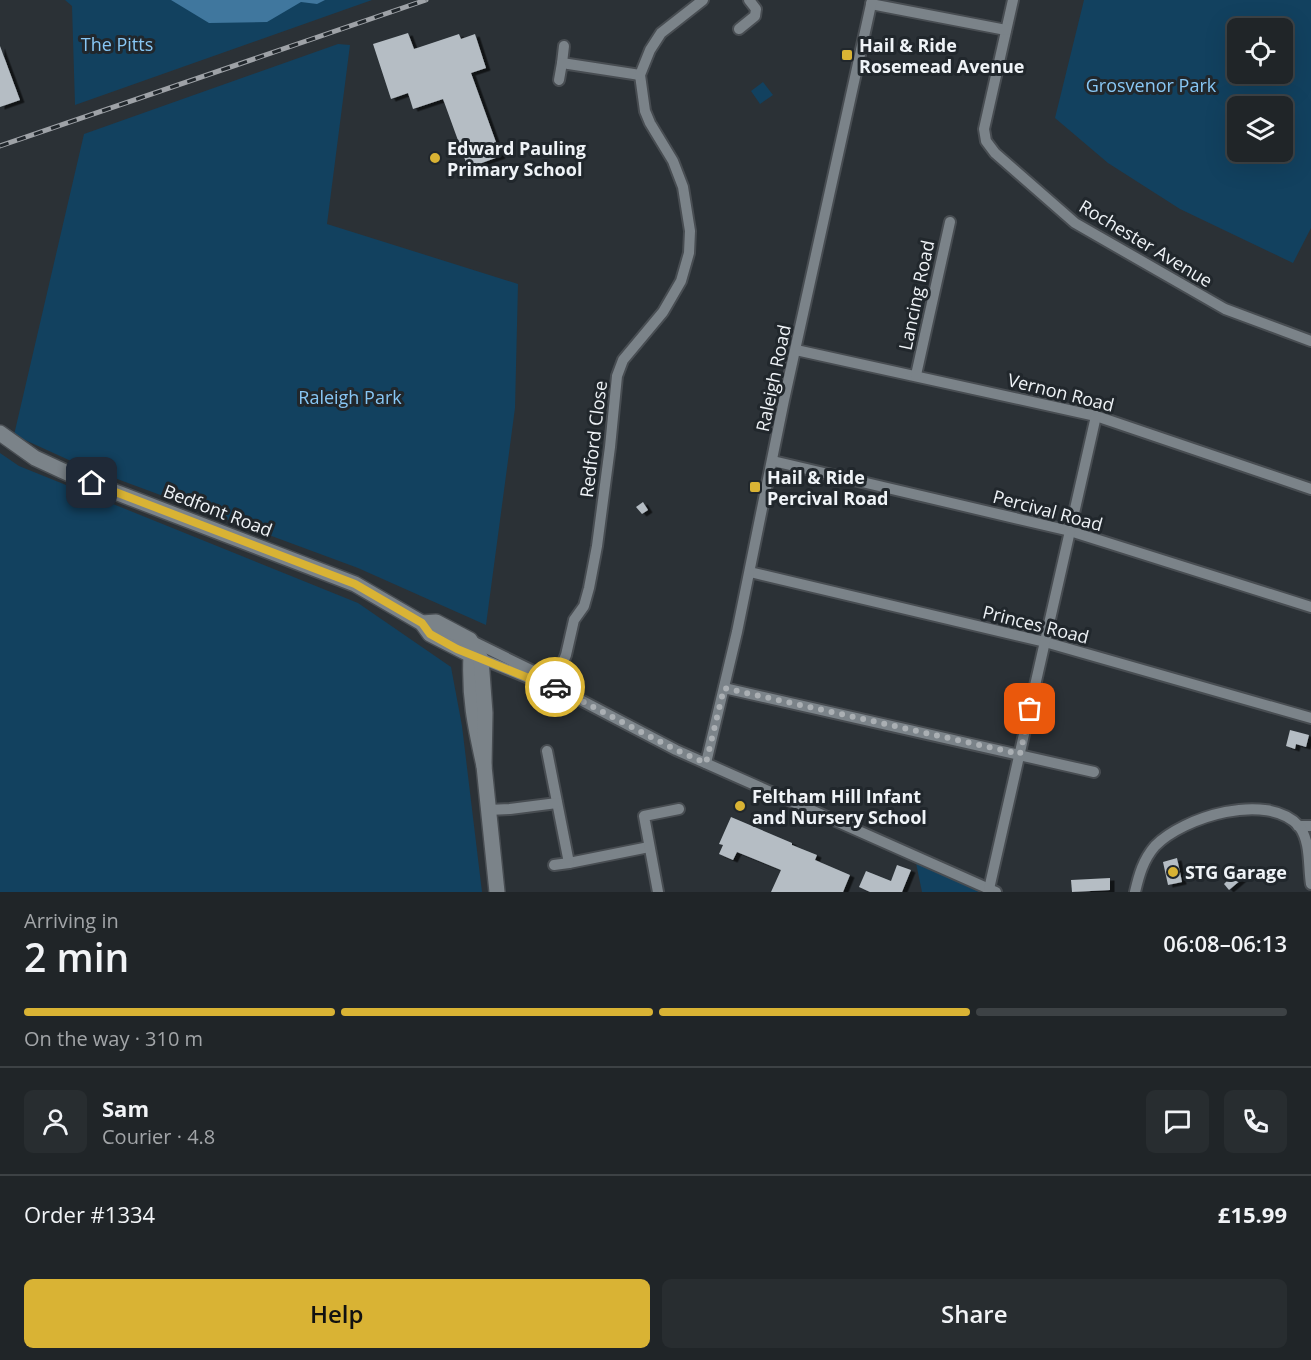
<!DOCTYPE html>
<meta charset="utf-8">
<style>
body{margin:0;font-family:"Open Sans",sans-serif;background:#282d30;color:#f1f3f6;height:100vh;display:flex;flex-direction:column;font-size:22px;white-space:nowrap}
*{box-sizing:border-box;margin:0}
p{font-size:20px;color:#a2a5a8}
.icon{flex:none;width:33px;height:33px;fill:none;stroke:currentColor;stroke-width:2;stroke-linecap:round;stroke-linejoin:round}
.map{position:relative;height:892px;overflow:hidden}
.side{display:flex;flex-direction:column;background:#202528;flex:1}
.side>*{flex:none}
.fabs{position:absolute;left:1227px;top:18px;display:grid;gap:12px}
.fabs a{display:grid;place-items:center;width:66px;height:66px;border-radius:9px;background:#202528;box-shadow:0 6px 24px #0002,0 0 0 2px #3d4245;font-size:30px}
.pin{position:absolute;display:grid;place-items:center;width:51px;height:51px;color:#fff;margin:-26px;border-radius:12px;box-shadow:0 3px 9px #0006}
.courier{position:absolute;display:grid;place-items:center;width:60px;height:60px;margin:-30px;border:4px solid #d9b334;border-radius:50%;background:#fff;color:#222;box-shadow:0 2px 8px #0007}
.headline em{font-style:normal;font-weight:600}
.headline div{display:flex;flex-direction:column-reverse}
.headline{display:flex;align-items:center;justify-content:space-between;height:102px;padding:0 24px}
h1{font-size:39px;font-weight:600;line-height:45px}
.bar{display:grid;grid-template-columns:repeat(4,1fr);gap:9px 6px;align-content:center;height:72px;padding:0 24px}
.bar i{height:8px;border-radius:4px;background:#3d4245}
.bar .active{background:#d9b334}
.bar p{grid-column:span 4}
.line{display:flex;align-items:center;gap:15px;padding:0 24px;border-top:2px solid #3d4245}
.line div{flex:1}
.round{display:grid;place-items:center;flex:none;width:63px;height:63px;border-radius:9px;background:#282d30}
.button{display:flex;gap:12px;margin-top:auto;padding:12px 24px}
.button a{flex:1;height:69px;border-radius:9px;background:#d9b334;color:#111;font-size:24px;font-weight:600;line-height:69px;text-align:center}
.button a+a{background:#282d30;color:#f1f3f6}
.map>svg:first-child{display:block}
</style>
<div class="map">
<svg width="1311" height="892" viewBox="0 0 1311 892">
<defs>
<filter id="shadow"><feDropShadow dx="4.5" dy="2.5" stdDeviation="0" flood-color="#0009"/></filter>
</defs>
<rect width="100%" height="100%" fill="#2b3136"/>
<!-- green -->
<g fill="#12415f" fill-rule="evenodd">
<polygon points="65,0 372,0 75,105 72,6"/>
<path d="M1084,0H1311V228L1293,263L1180,209L1108,163L1055,118ZM1238,28H1282V74H1238ZM1238,106H1282V152H1238Z"/>
<polygon points="338,44 350,45 327,224 518,284 515,408 486,625 358,568 82,466 14,435 84,134"/>
<polygon points="763,82 773,95 760,104 751,91"/>
<polygon points="0,453 19,466 358,603 451,667 462,726 482,892 0,892"/>
<polygon points="916,863 980,892 922,892"/>
</g>
<!-- water -->
<polygon fill="#40779e" points="171,0 325,0 317,4 301,2 267,22 209,23"/>
<!-- building -->
<g fill="#b5bdc4" filter="url(#shadow)">
<polygon points="408,33 414,49 459,34 461,39 475,34 486,68 471,73 501,156 468,168 443,99 413,109 408,93 391,99 373,44"/>
<polygon points="0,46 20,100 0,107"/>
<polygon points="643,502 648,510 642,514 636,507"/>
<polygon points="1290,730 1309,735 1306,747 1296,744 1295,749 1286,746"/>
<polygon points="731,817 792,843 792,845 817,855 815,860 850,875 843,892 771,892 781,870 737,852 733,860 719,854 723,845 719,844"/>
<polygon points="1177,858 1182,882 1168,885 1163,862"/>
<polygon points="897,865 911,870 902,892 870,892 859,887 866,871 891,881"/>
<polygon points="1236,872 1242,879 1229,890 1224,884"/>
<polygon points="1110,878 1110,890 1072,892 1071,880"/>
</g>
<g fill="none" stroke-linecap="round" stroke-linejoin="round">
<!-- street casing -->
<g stroke="#484d52" stroke-width="14">
<g id="street">
<polyline points="1013,0 984,129 986,141 995,153 1075,223 1225,309 1311,341"/>
<polyline points="871,4 1006,30"/>
<polyline points="739,29 755,16 756,9 749,0"/>
<polyline points="562,63 564,46"/>
<polyline points="559,80 562,63 640,75"/>
<polyline points="796,350 1096,416 1311,489"/>
<polyline points="916,375 950,222"/>
<polyline points="773,461 1070,531 1311,607"/>
<polyline points="750,572 1045,642 1311,718"/>
<polyline points="470,640 535,672 548,683 676,750 996,892"/>
<polyline points="475,656 536,681 545,683"/>
<polyline points="553,686 566,655 574,620 584,606 589,588 597,546 610,447 617,376 623,360 663,312 681,281 689,253 690,231 683,187 673,161 650,123 645,111 640,75 650,50 661,33 703,0"/>
<polyline points="724,688 1094,772"/>
<polyline points="547,751 569,863 649,847"/>
<polyline points="706,763 737,632 784,400 872,0"/>
<polyline points="488,810 510,809 557,803"/>
<polyline points="1298,826 1311,826"/>
<polyline points="554,865 569,863"/>
<polyline points="989,889 1096,416"/>
<polyline points="658,892 644,816 679,809"/>
<path d="M1135,892C1139,875 1143,860 1155,846C1183,817 1267,791 1299,826C1311,842 1308,865 1311,884"/>
</g>
</g>
<!-- secondary casing -->
<g stroke="#484d52" stroke-width="18">
<g id="secondary">
<path d="M0,433L35,458L76,477L355,584L422,623L430,634L471,655C469,698 475,725 484,766"/>
<polyline points="422,623 436,622 470,640 481,659 485,713 484,766 497,892"/>
</g>
</g>
<!-- street -->
<use href="#street" stroke="#7b8389" stroke-width="10"/>
<!-- secondary -->
<use href="#secondary" stroke="#7b8389" stroke-width="15"/>
<!-- rail casing -->
<g stroke="#9ea2a7" stroke-width="5">
<polyline id="rail" points="0,146 426,0"/>
</g>
<!-- rail -->
<use href="#rail" stroke="#21272c" stroke-width="3" stroke-dasharray="9" stroke-linecap="butt"/>
</g>
<g fill="none" stroke-linecap="round" stroke-linejoin="round">
<!-- done -->
<polyline stroke="#aaafb3" stroke-width="6" stroke-dasharray="0 10.8" points="555,687 676,750 706,763 724,688 1020,754 1030,709"/>
<!-- route -->
<polyline stroke="#d9b334" stroke-width="8" points="92,483 355,584 422,623 430,634 457,649 536,681 555,687"/>
</g>
<!-- markers -->
<g fill="#d9b334" stroke="#21272c" stroke-width="2">
<rect x="841" y="49" width="12" height="12" rx="3"/>
<circle cx="435" cy="158" r="6"/>
<rect x="749" y="481" width="12" height="12" rx="3"/>
<circle cx="740" cy="806" r="6"/>
<circle cx="1173" cy="872" r="6"/>
</g>
<g text-anchor="middle" dominant-baseline="central" stroke-width="6" stroke-linejoin="round" paint-order="stroke">
<!-- park labels -->
<g font-size="18" fill="#88c7f5" stroke="#21272c">
<text x="117" y="44">The Pitts</text>
<text x="1151" y="85">Grosvenor Park</text>
<text x="350" y="397">Raleigh Park</text>
</g>
<!-- poi labels -->
<g font-size="18" font-weight="bold" fill="#eff3f7" stroke="#21272c" text-anchor="start">
<text x="859" y="45">Hail &amp; Ride<tspan x="859" dy="21">Rosemead Avenue</tspan></text>
<text x="447" y="148">Edward Pauling<tspan x="447" dy="21">Primary School</tspan></text>
<text x="767" y="477">Hail &amp; Ride<tspan x="767" dy="21">Percival Road</tspan></text>
<text x="752" y="796">Feltham Hill Infant<tspan x="752" dy="21">and Nursery School</tspan></text>
<text x="1185" y="872">STG Garage</text>
</g>
<!-- street labels -->
<g font-size="18" fill="#eff3f7" stroke="#21272c">
<text transform="translate(1146 243) rotate(31)">Rochester Avenue</text>
<text transform="translate(916 295) rotate(-78)">Lancing Road</text>
<text transform="translate(773 378) rotate(-78)">Raleigh Road</text>
<text transform="translate(1061 392) rotate(14)">Vernon Road</text>
<text transform="translate(593 439) rotate(-83)">Redford Close</text>
<text transform="translate(218 510) rotate(21)">Bedfont Road</text>
<text transform="translate(1048 510) rotate(15)">Percival Road</text>
<text transform="translate(1036 624) rotate(14)">Princes Road</text>
</g>
</g>
</svg>
<div class="fabs">
<a><svg class="icon" aria-label="locate" viewBox="0 0 24 24"><circle cx="12" cy="12" r="6"/><path d="M12 2v4M12 18v4M2 12h4M18 12h4"/></svg></a>
<a><svg class="icon" aria-label="layers" viewBox="0 0 24 24"><path d="M12 4l9 5-9 5-9-5zM3 14l9 5 9-5"/></svg></a>
</div>
<div class="pin" style="left:1030px;top:709px;background:#ea580c"><svg class="icon" aria-label="bag" viewBox="0 0 24 24"><path d="M5 8h14l-1 12H6zM9 8a3 3 0 0 1 6 0"/></svg></div>
<div class="pin" style="left:92px;top:483px;background:#1f2937"><svg class="icon" aria-label="home" viewBox="0 0 24 24"><path d="M3 11l9-7 9 7M6 9v11h12V9"/></svg></div>
<div class="courier" style="left:555px;top:687px"><svg class="icon" aria-label="car" viewBox="0 0 24 24"><path d="M5 17H2v-5l4-1 3-4h7l3 4 3 1v5h-3M9 17h6M6 11h13"/><circle cx="7" cy="17" r="2"/><circle cx="17" cy="17" r="2"/></svg></div>
</div>
<section class="side">
<div class="headline"><div><h1>2 min</h1><p>Arriving in</p></div><em>06:08–06:13</em></div>
<div class="bar"><i class="active"></i><i class="active"></i><i class="active"></i><i></i><p>On the way · 310 m</p></div>
<div class="line" style="height:108px"><a class="round"><svg class="icon" aria-label="person" viewBox="0 0 24 24"><circle cx="12" cy="8" r="4"/><path d="M4 21q1-7 8-7t8 7"/></svg></a><div><b>Sam</b><p>Courier · 4.8</p></div><a class="round"><svg class="icon" aria-label="chat" viewBox="0 0 24 24"><path d="M4 5h16v11H9l-5 4z"/></svg></a><a class="round"><svg class="icon" aria-label="phone" viewBox="0 0 24 24"><path d="M5 4h4l2 5-3 2q2 4 5 5l2-3 5 2v4C11 20 4 13 5 4z"/></svg></a></div>
<div class="line" style="height:78px"><div>Order #1334</div><b>£15.99</b></div>
<div class="button"><a>Help</a><a>Share</a></div>
</section>
